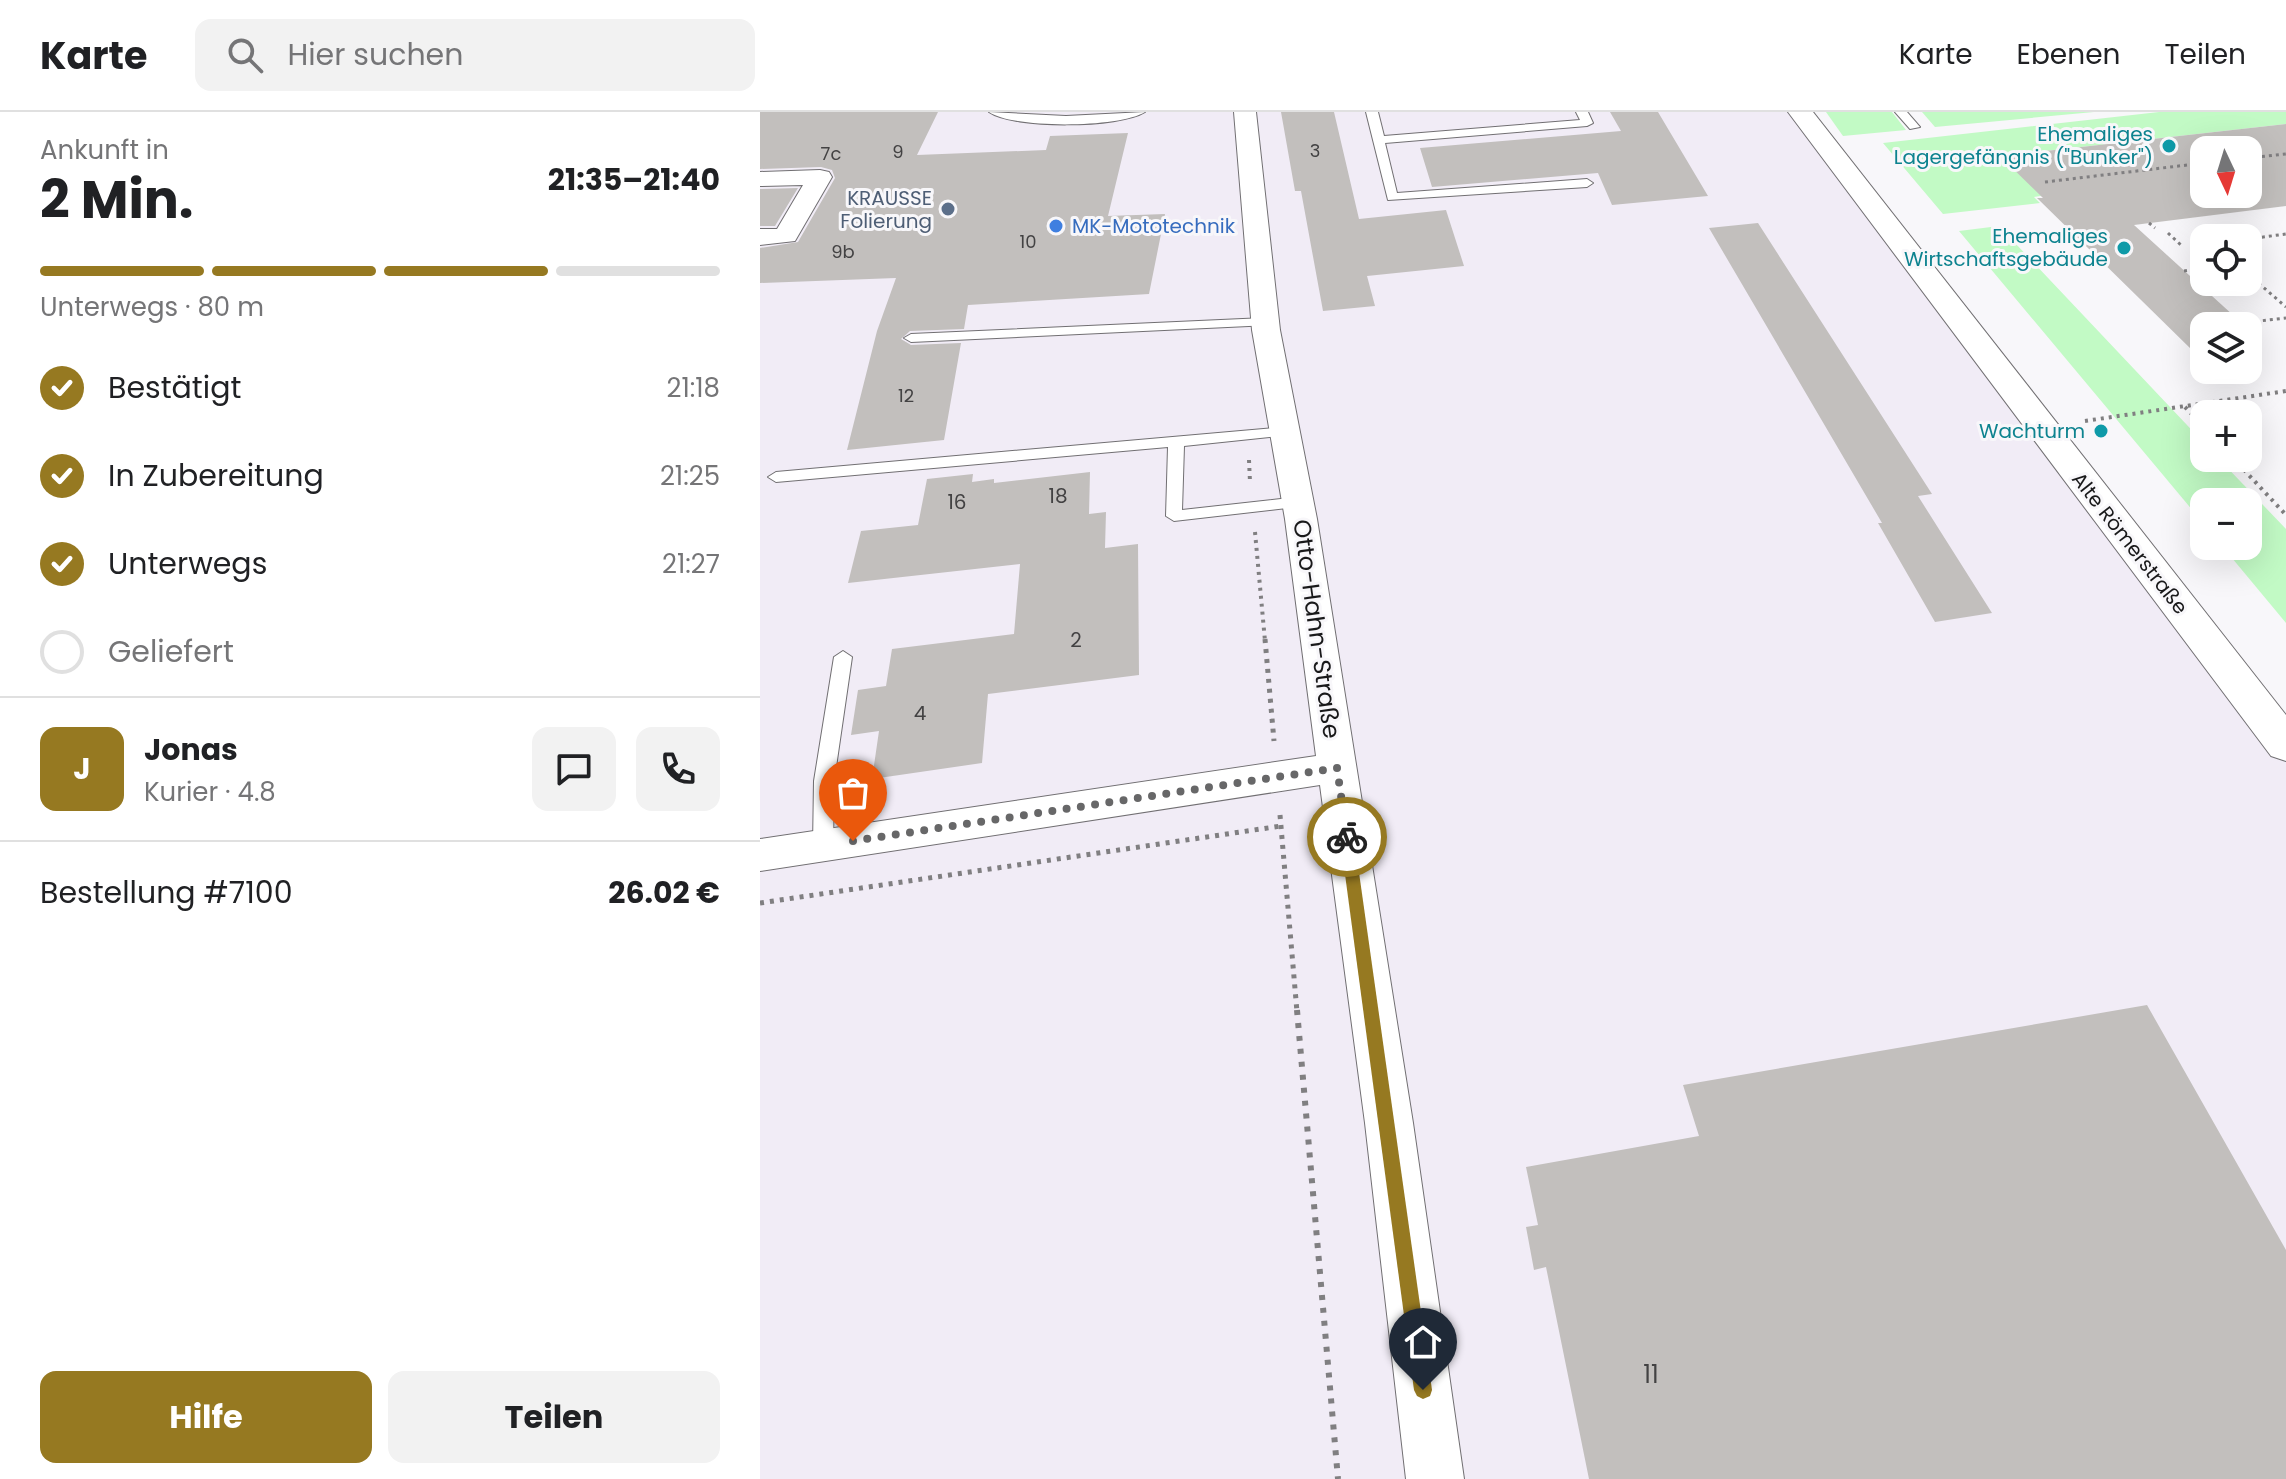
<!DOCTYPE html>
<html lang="de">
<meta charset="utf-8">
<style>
body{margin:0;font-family:Poppins,sans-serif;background:#f2f2f2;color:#202124;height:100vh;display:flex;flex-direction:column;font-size:30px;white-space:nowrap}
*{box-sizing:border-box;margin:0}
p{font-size:26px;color:#757577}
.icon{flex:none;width:44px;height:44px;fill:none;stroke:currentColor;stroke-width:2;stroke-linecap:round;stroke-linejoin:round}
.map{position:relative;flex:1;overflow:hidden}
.side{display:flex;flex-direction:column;background:#fff;width:760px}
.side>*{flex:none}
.needle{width:52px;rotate:176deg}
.buttons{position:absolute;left:1430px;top:24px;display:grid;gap:16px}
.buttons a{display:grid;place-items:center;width:72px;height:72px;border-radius:16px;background:#fff;box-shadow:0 8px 32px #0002;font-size:40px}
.pin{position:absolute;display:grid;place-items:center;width:68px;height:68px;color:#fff;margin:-82px -34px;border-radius:50% 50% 50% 0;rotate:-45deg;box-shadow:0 0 8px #0007}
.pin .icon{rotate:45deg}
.courier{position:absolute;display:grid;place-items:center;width:80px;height:80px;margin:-40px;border:6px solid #967921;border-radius:50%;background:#fff;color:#222;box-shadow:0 2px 10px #0007}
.headline em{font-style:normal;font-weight:700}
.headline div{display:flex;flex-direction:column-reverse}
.headline{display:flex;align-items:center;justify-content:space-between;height:136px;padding:0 40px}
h1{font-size:52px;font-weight:700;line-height:60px}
.bar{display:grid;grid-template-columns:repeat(4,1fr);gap:12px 8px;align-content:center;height:96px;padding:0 40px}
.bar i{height:10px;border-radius:6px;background:#e0e0e0}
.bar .selected{background:#967921}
.bar p{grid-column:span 4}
.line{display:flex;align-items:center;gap:20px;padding:0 40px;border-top:2px solid #e0e0e0}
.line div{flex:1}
.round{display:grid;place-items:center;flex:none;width:84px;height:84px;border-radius:16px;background:#f2f2f2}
ol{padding:0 40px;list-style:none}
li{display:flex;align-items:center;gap:24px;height:88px}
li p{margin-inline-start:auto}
li .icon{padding:8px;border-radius:50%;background:#967921;color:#fff;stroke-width:4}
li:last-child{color:#757577}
li i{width:44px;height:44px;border:4px solid #e0e0e0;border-radius:50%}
.cta{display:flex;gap:16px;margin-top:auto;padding:16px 40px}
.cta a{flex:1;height:92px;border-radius:16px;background:#967921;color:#fff;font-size:32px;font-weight:700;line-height:92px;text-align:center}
.cta a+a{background:#f2f2f2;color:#202124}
header{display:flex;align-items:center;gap:48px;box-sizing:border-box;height:112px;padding:0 40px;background:#fff;border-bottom:2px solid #e0e0e0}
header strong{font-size:38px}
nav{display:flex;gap:44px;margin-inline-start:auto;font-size:28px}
.search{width:560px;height:72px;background:#f2f2f2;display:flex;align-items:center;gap:20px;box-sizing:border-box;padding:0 28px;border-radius:16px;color:#757577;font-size:30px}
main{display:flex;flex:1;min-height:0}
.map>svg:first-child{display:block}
</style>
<header>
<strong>Karte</strong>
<div class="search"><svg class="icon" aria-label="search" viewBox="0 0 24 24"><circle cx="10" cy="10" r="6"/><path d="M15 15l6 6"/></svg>Hier suchen</div>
<nav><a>Karte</a><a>Ebenen</a><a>Teilen</a></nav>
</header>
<main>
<section class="side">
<div class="headline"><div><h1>2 Min.</h1><p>Ankunft in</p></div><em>21:35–21:40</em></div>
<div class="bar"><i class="selected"></i><i class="selected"></i><i class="selected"></i><i></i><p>Unterwegs · 80 m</p></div>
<ol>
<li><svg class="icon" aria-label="check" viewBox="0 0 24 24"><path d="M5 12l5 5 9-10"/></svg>Bestätigt<p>21:18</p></li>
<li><svg class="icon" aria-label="check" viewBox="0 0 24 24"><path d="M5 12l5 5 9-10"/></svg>In Zubereitung<p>21:25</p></li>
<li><svg class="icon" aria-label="check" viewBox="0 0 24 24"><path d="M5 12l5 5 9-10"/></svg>Unterwegs<p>21:27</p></li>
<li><i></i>Geliefert</li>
</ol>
<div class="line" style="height:144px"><b class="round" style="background:#967921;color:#fff">J</b><div><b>Jonas</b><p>Kurier · 4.8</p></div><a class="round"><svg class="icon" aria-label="chat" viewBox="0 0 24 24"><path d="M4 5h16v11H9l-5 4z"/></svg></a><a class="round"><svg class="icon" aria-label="phone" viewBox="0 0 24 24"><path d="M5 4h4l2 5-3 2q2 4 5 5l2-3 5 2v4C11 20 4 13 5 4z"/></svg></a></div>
<div class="line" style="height:104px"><div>Bestellung #7100</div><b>26.02 €</b></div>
<div class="cta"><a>Hilfe</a><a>Teilen</a></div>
</section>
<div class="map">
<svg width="1526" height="1367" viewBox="0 0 1526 1367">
<rect width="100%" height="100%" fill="#f8f7fa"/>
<!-- built -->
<polygon fill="#f1ecf6" points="0,0 1041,0 1526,634 1526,1367 0,1367"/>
<!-- green -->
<g fill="#c2fac5">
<polygon points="1066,0 1132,0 1146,18 1083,24"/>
<polygon points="1162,0 1334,0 1175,15"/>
<polygon points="1399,0 1526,0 1526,12 1241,44 1286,83 1274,85 1280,91 1183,102 1123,31"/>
<polygon points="1239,114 1444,331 1444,346 1458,346 1526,417 1526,511 1462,434 1488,434 1488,390 1444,390 1444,412 1199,119"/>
</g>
<!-- building -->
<g fill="#c2bfbd" fill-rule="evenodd">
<polygon points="0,0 178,0 157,43 286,38 290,24 368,21 348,104 405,102 389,182 208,193 204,217 150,219 141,227 151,233 201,231 184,328 87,338 117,219 136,166 0,171 0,136 38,130 75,66 72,58 61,55 0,57"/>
<polygon points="521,0 574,0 599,107 686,98 704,154 607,164 615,194 563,199 541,79 535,79"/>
<polygon points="850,0 898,0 948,84 852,93 838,61 672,75 660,36 861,19"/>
<path d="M1526,12V94L1374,113L1485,214H1444V236L1432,238L1277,86H1283L1240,44ZM1444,38H1488V82H1444Z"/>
<polygon points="38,76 15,114 0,114 0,77"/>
<polygon points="998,111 1172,382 1158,384 1232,501 1175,510 1118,411 1122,411 949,116"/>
<polygon points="330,360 329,402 346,400 345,436 378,432 379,563 228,582 222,651 112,667 119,619 91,623 98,578 126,574 132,537 254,522 260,452 88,471 101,419 158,413 167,367 213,362 212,370 234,367 234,371"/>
<polygon points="1387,893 1526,1138 1526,1367 829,1367 786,1155 774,1158 766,1115 778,1113 766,1055 939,1024 923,973"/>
</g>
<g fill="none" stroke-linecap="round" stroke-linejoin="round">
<!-- lane casing -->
<g stroke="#716f72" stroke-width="2">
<g id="lane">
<path d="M229,0L306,4L385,0C360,16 253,17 229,0Z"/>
<polygon points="606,0 618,0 624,24 820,8 816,0 828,0 833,11 827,14 625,31 637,81 827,67 833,71 827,75 628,88"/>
<polygon points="1135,0 1147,0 1160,15 1150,17"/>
<polygon points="505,206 510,207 510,213 151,230 144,226 151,222"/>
<polygon points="525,315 533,320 530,323 424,334 422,398 538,385 546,390 544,394 414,409 406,404 408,335 16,370 8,365 16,360"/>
<polygon points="83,539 92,545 74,669 73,734 70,740 56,740 53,734 54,669 74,545"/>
</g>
</g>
<!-- street casing -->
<g stroke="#716f72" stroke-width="2">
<g id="street">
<polygon points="474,0 496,0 520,218 557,407 653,1011 704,1367 646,1367 605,1011 560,673 0,759 0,727 556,644 525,407 492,218"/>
<polygon points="60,58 69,60 72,65 35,129 0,133 0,117 17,117 43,73 0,74 0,60"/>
</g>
</g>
<!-- secondary casing -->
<g stroke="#716f72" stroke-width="2">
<polygon id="secondary" points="1028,0 1053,0 1526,603 1526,649 1511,644"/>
</g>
<!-- path-far3 -->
<g stroke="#807f81" stroke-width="3" stroke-dasharray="3 4" stroke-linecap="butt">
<polyline points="1488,46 1526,42"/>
<polyline points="1285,70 1444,51"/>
<polyline points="1389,111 1395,116"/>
<polyline points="1408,121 1421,133"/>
<polyline points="1488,127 1526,122"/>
<polyline points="1424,159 1444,156"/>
<polyline points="1488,162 1526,195"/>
<polyline points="1482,211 1526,206"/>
</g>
<!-- path-far2 -->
<g stroke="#807f81" stroke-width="4" stroke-dasharray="3 5" stroke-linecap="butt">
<polyline points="1425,295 1444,315"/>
<polyline points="1325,309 1526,279"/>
<polyline points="1473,346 1526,403"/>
<polyline points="489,348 490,370"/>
<polyline points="495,420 505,529"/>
</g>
<!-- path-far1 -->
<g stroke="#807f81" stroke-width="5" stroke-dasharray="4 6" stroke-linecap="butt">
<polyline points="505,527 514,629"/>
<polyline points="520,703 537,900"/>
<polyline points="0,791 521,714"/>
</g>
<!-- path -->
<polyline stroke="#807f81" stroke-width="6" stroke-dasharray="5 8" stroke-linecap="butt" points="537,898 578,1367"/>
<!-- lane -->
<use href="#lane" fill="#fff" fill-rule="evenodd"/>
<!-- street -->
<use href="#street" fill="#fff" fill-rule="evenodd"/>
<!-- secondary -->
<use href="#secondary" fill="#fff" fill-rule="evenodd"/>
</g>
<!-- route -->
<polygon fill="#967921" points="587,719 594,725 672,1278 670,1284 663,1287 657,1284 654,1278 580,725"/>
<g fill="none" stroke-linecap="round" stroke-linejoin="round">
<!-- done -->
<polyline stroke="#676768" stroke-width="8" stroke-dasharray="0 14.4" points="93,729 577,656 587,725"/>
</g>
<!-- markers -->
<g fill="#0f9aa8" stroke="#f8f7fa" stroke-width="3">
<circle cx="1409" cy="34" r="8"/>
<circle cx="1364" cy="136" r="8"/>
<circle cx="1341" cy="319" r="8"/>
</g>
<circle fill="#5c6f8a" stroke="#f8f7fa" stroke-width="3" cx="188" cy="97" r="8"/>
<circle fill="#3f7fe0" stroke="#f8f7fa" stroke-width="3" cx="296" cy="114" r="8"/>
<g text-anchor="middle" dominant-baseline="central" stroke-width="6" stroke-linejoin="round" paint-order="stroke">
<!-- far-number labels -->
<g font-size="18" fill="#434243">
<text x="555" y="38">3</text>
<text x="138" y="39">9</text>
<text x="71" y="41">7c</text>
<text x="268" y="129">10</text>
<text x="83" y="139">9b</text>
<text x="146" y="283">12</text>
</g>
<!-- far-culture labels -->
<g font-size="20" fill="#0d838f" stroke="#f8f7fa" text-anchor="end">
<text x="1393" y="22">Ehemaliges<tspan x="1393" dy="23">Lagergefängnis ("Bunker")</tspan></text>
<text x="1348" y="124">Ehemaliges<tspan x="1348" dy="23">Wirtschaftsgebäude</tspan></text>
<text x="1325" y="319">Wachturm</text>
</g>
<!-- far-service labels -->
<g font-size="20" fill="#4e5e75" stroke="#f8f7fa" text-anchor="end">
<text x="172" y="86">KRAUSSE<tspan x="172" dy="23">Folierung</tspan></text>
</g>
<!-- far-shop labels -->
<g font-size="20" fill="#366cbe" stroke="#f8f7fa" text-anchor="start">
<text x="312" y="114">MK-Mototechnik</text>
</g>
<!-- number labels -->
<g font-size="20" fill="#434243">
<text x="298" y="384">18</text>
<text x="197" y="390">16</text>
<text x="316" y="528">2</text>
<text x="160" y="601">4</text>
</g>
<!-- far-street labels -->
<g font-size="20" fill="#19191a" stroke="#f8f7fa">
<text transform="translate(1370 431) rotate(52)">Alte Römerstraße</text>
</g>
<!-- street labels -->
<g font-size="24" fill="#19191a" stroke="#f8f7fa">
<text transform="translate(557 517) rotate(82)">Otto-Hahn-Straße</text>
</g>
<!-- near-number labels -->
<g font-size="24" fill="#434243">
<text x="891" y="1262">11</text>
</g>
</g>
</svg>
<div class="buttons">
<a><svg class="needle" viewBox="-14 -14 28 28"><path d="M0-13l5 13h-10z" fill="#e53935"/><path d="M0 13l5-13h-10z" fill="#757577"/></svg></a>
<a><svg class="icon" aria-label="locate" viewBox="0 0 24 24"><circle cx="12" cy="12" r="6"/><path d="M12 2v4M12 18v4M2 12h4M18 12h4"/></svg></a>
<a><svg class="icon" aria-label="layers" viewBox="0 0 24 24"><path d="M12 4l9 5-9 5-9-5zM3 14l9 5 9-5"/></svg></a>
<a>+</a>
<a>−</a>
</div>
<div class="pin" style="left:93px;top:729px;background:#ea580c"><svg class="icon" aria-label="bag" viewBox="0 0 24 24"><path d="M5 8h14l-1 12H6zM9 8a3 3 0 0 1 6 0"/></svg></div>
<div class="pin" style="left:663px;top:1278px;background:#1f2937"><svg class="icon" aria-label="home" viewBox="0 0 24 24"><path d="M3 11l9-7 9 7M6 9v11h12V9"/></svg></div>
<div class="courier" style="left:587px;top:725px"><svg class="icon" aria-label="bike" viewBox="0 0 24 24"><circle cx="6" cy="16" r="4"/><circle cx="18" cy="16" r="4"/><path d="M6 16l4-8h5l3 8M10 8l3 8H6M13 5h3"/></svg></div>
</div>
</main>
